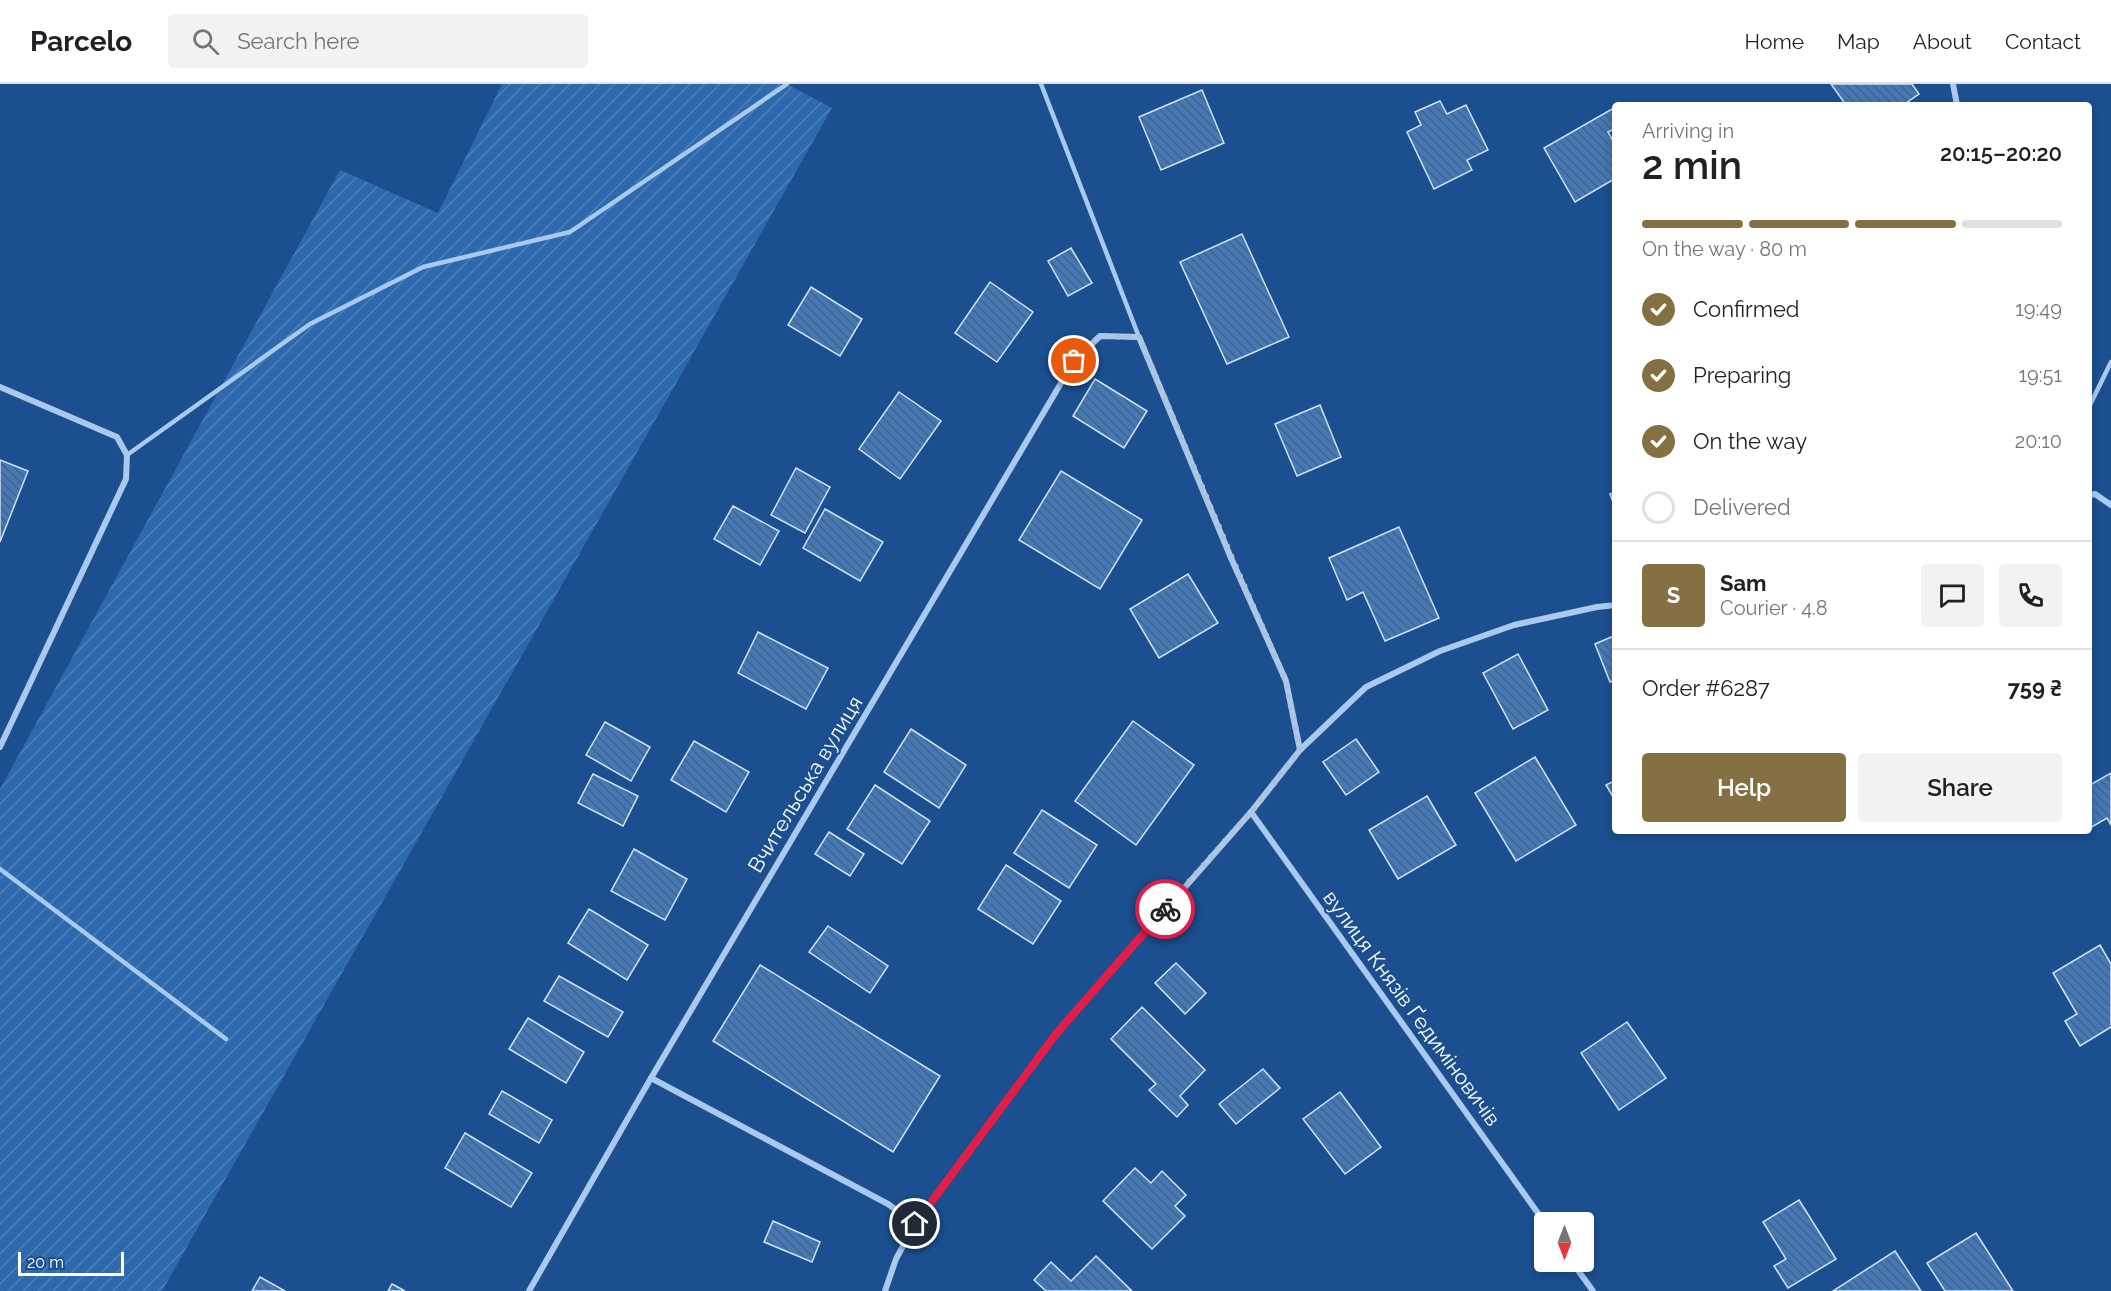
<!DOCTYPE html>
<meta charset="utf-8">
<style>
body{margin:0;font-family:Raleway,sans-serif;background:#f2f2f2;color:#202124;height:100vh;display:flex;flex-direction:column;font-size:22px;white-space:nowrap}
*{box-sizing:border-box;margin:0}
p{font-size:20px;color:#757577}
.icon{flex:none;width:33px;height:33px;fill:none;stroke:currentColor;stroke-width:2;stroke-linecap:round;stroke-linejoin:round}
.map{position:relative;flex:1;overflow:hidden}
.sheet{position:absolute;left:1612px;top:18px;width:480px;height:732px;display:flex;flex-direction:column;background:#fff;border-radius:6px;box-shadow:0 3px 9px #0003}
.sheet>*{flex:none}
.needle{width:39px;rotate:180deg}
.controls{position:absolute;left:1534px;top:1128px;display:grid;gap:12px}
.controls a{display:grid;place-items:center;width:60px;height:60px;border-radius:6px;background:#fff;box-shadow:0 3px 9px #0003;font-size:30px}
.scale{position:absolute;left:18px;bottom:15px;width:106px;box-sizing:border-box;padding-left:6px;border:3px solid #fff;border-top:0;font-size:16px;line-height:21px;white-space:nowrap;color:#fff;-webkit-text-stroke:4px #1b4f8f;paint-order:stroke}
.pin{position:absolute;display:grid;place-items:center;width:51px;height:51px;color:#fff;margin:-26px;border:3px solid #fff;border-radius:50%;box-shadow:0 2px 6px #0007}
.courier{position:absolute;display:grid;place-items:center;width:60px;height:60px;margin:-30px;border:4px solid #e11d48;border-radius:50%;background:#fff;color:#222;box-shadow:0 2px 8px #0007}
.summary em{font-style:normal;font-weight:600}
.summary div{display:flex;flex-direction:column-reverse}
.summary{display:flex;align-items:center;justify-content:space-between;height:102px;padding:0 30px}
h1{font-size:39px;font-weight:600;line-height:45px}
.bar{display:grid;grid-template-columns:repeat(4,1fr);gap:9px 6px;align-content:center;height:72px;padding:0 30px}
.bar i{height:8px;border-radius:4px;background:#e0e0e0}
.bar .selected{background:#847042}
.bar p{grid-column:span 4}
.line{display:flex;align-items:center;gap:15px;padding:0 30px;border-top:2px solid #e0e0e0}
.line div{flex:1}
.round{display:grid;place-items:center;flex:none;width:63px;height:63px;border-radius:6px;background:#f2f2f2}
ol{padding:0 30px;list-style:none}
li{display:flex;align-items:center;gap:18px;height:66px}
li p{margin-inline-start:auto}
li .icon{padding:6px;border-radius:50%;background:#847042;color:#fff;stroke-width:4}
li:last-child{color:#757577}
li i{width:33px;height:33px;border:3px solid #e0e0e0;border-radius:50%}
.action{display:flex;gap:12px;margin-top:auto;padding:12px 30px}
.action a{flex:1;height:69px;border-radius:6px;background:#847042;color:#fff;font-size:24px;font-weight:600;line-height:69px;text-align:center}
.action a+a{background:#f2f2f2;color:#202124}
header{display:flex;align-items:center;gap:36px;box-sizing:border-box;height:84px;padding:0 30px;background:#fff;border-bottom:2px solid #e0e0e0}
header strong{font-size:28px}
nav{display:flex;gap:33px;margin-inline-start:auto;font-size:21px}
.search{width:420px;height:54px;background:#f2f2f2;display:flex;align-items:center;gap:15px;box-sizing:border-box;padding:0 21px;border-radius:6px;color:#757577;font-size:22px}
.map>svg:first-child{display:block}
</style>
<header>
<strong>Parcelo</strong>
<div class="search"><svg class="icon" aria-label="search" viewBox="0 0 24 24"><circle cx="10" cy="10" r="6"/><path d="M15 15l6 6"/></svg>Search here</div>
<nav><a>Home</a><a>Map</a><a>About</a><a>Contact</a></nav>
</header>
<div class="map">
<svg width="2111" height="1207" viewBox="0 0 2111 1207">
<defs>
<pattern id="garden-furrows" width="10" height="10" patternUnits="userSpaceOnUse" patternTransform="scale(1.5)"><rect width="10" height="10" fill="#2e69ad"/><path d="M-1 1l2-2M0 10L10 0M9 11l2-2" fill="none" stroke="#4d80b9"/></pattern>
<pattern id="building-back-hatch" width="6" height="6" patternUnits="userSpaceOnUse" patternTransform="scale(1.5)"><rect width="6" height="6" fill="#4478b7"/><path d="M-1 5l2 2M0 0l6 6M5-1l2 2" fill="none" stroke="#486282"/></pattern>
</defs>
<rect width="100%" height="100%" fill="#1b4f8f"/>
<!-- garden -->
<polygon fill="url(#garden-furrows)" points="502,0 787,0 832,24 162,1207 0,1207 0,705 340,86 438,129"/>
<!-- building -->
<g fill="url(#building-back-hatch)" stroke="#cfe3fa" stroke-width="1.5">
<polygon points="1831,0 1912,0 1919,10 1903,21 1846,21"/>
<polygon points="1202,6 1224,59 1161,86 1139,33"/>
<polygon points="1440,17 1447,30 1466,21 1488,66 1467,76 1472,86 1434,105 1407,48 1421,41 1415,28"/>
<polygon points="1612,25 1616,30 1616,44 1608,48 1616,62 1616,94 1575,118 1544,64"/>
<polygon points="1242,150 1289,253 1227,280 1180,178"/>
<polygon points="1071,164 1092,199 1068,212 1048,177"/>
<polygon points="990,198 1033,228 997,278 955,249"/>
<polygon points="811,203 862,235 840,272 788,241"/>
<polygon points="1095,295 1147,327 1124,364 1073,332"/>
<polygon points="899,308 941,337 900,395 859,365"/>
<polygon points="1320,321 1341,373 1297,392 1275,340"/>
<polygon points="0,376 28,387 0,458"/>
<polygon points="796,384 830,403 805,449 771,431"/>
<polygon points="1061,387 1142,436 1100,505 1019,456"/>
<polygon points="1616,408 1616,426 1610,410"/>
<polygon points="733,422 779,447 760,481 714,455"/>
<polygon points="825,425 883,458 860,497 803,464"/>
<polygon points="1399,443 1439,534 1385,557 1363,508 1347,516 1329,474"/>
<polygon points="1188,490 1218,539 1159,574 1130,525"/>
<polygon points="758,548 828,584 806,625 738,589"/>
<polygon points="1616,551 1616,596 1610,598 1595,560"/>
<polygon points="1518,570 1548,626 1513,645 1483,589"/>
<polygon points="1133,637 1194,681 1136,761 1075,717"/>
<polygon points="605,638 650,663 631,697 586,671"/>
<polygon points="911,645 966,681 939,724 884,688"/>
<polygon points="1356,655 1379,688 1346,711 1323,678"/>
<polygon points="694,657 749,688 726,728 671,696"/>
<polygon points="1535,673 1576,741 1516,777 1475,709"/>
<polygon points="2111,689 2111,741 2107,734 2090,744 2090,701"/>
<polygon points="593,690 638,712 623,742 578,719"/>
<polygon points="1616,696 1616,718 1606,701"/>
<polygon points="875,701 930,737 902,780 847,745"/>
<polygon points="1427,712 1456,761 1398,795 1369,746"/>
<polygon points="1042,726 1097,761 1069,804 1014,769"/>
<polygon points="829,748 864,770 850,792 815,770"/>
<polygon points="634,765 687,795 665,836 611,807"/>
<polygon points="1006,781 1061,817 1033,860 978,825"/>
<polygon points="589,825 648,861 627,896 568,859"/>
<polygon points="828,842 888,882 870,909 809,868"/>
<polygon points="2100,861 2111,880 2111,943 2080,962 2065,937 2077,930 2053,889"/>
<polygon points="1176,879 1206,909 1185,930 1155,899"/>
<polygon points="760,881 940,992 893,1068 713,957"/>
<polygon points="559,892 623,928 608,953 544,917"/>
<polygon points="1142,923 1205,986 1180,1012 1188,1021 1177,1033 1149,1006 1156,1000 1111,955"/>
<polygon points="528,934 584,968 566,999 509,965"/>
<polygon points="1627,938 1666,994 1619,1026 1581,969"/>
<polygon points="1263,985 1280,1004 1236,1040 1219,1020"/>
<polygon points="502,1007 552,1036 539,1059 489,1030"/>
<polygon points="1340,1008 1381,1063 1345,1090 1303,1035"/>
<polygon points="465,1049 532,1089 511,1123 445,1084"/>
<polygon points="1135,1084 1151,1099 1162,1087 1186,1111 1175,1122 1185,1132 1152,1165 1103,1117"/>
<polygon points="1799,1116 1836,1175 1788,1204 1774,1182 1786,1175 1763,1138"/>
<polygon points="773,1137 820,1158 812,1178 764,1158"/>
<polygon points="1976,1149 2013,1207 1945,1207 1927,1179"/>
<polygon points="1895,1167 1921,1207 1833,1207"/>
<polygon points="1096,1172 1132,1207 1046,1207 1034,1196 1051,1178 1071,1197"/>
<polygon points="260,1193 285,1207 252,1207"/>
<polygon points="392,1200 405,1207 388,1207"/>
</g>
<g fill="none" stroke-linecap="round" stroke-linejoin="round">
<!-- service -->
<g stroke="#a9c9ee" stroke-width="4.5">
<polyline points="1041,0 1139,253"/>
<polyline points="2090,321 2111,278"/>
<polyline points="127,371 310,240 423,183 570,148 787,0"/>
<polyline points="0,785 226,955"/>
</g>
<!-- minor -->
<g stroke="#a9c9ee" stroke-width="6">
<polyline points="1953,0 1957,21"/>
<polyline points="0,303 117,353 127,371 126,395 0,663"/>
<polyline points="2090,411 2095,410 2111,421"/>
<polyline points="1251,728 1545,1139"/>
<polyline points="651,994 888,1120 915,1140"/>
<polyline points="1572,1178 1593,1207"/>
<polyline points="529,1207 651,994 1074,277 1100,252 1139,253 1231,474 1286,597 1300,666"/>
<polyline points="885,1207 896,1175 915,1140 1056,950 1251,728 1300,666 1366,603 1440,567 1514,541 1597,523 1616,521"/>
</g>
</g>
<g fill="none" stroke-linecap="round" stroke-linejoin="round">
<!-- done -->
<polyline stroke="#afc1d8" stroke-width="6" stroke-dasharray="0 10.8" points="1074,277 1100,252 1139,253 1232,474 1286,597 1300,666 1251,728 1165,825"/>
<!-- route -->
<polyline stroke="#e11d48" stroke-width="8" points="915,1140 1056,950 1165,825"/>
</g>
<g text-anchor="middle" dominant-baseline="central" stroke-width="4.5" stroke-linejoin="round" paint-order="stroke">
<!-- street labels -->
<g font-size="21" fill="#fff" stroke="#1b4f8f">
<text transform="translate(805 700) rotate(-59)">Вчительська вулиця</text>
<text transform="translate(1412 924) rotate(54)">вулиця Князів Ґедиміновичів</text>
</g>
</g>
</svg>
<div class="controls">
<a><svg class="needle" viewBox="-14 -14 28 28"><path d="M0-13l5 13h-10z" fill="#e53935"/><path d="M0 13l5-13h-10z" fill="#757577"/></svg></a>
</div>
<div class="scale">20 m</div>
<div class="pin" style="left:1074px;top:277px;background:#ea580c"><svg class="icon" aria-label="bag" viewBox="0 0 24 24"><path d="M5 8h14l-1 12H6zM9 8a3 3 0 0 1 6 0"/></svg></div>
<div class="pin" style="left:915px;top:1140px;background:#1f2937"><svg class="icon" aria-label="home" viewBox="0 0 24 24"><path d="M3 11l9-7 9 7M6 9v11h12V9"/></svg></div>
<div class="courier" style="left:1165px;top:825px"><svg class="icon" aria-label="bike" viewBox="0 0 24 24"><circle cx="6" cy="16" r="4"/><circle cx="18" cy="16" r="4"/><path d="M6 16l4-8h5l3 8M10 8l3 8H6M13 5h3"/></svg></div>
<section class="sheet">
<div class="summary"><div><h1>2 min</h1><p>Arriving in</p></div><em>20:15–20:20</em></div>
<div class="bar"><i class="selected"></i><i class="selected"></i><i class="selected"></i><i></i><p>On the way · 80 m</p></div>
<ol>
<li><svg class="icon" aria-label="check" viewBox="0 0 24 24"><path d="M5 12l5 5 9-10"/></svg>Confirmed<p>19:49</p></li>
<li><svg class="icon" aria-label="check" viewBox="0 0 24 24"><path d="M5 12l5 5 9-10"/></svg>Preparing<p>19:51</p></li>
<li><svg class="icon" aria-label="check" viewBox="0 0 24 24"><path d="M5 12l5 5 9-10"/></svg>On the way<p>20:10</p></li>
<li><i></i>Delivered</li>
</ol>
<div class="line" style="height:108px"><b class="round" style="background:#847042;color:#fff">S</b><div><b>Sam</b><p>Courier · 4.8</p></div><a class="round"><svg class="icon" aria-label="chat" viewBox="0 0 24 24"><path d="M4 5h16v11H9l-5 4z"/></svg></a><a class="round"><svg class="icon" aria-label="phone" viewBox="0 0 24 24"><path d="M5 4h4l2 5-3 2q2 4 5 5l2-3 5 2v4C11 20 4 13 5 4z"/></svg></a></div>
<div class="line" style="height:78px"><div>Order #6287</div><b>759 ₴</b></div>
<div class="action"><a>Help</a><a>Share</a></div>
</section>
</div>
